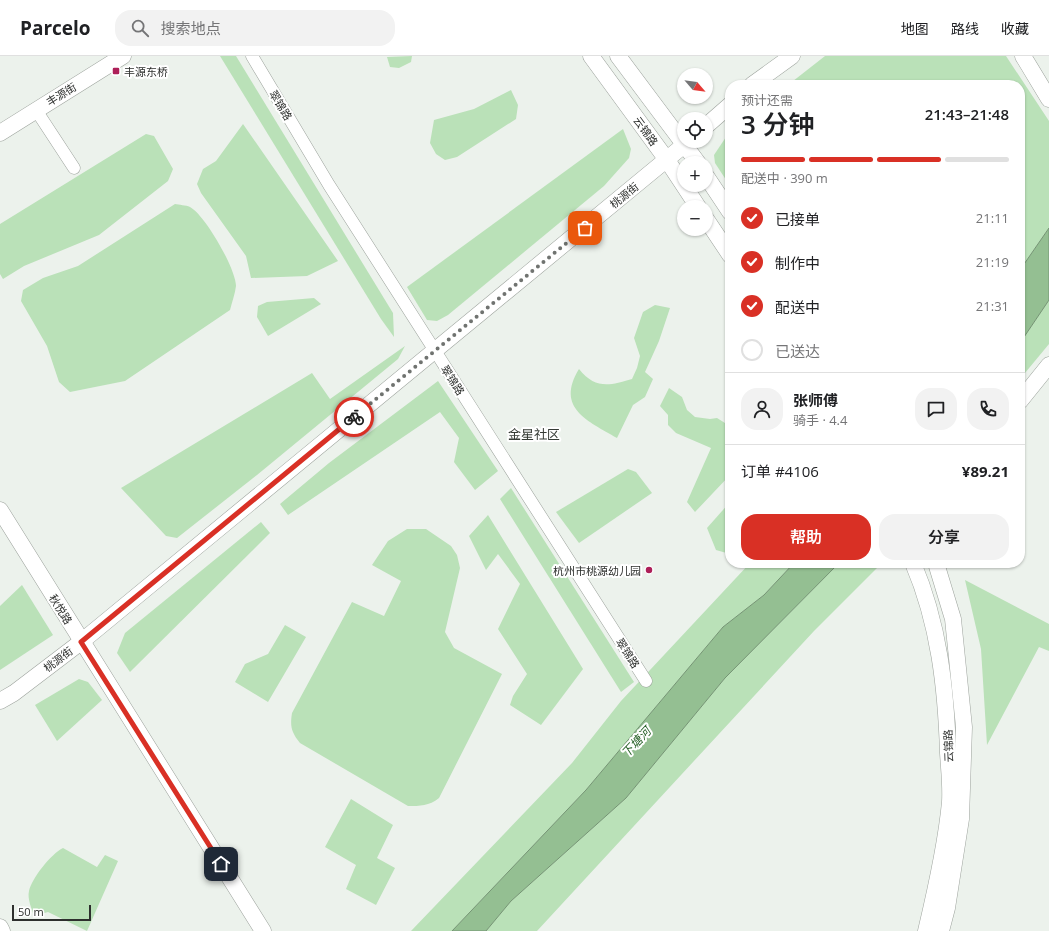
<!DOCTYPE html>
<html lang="zh">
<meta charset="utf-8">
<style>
body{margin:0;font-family:"Open Sans","Noto Sans SC",sans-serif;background:#f2f2f2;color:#202124;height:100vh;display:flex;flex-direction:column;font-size:15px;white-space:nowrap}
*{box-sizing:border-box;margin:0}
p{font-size:13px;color:#757577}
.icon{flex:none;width:22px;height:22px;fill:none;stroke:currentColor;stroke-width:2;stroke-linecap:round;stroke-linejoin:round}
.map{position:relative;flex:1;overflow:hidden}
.drawer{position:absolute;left:725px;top:24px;width:300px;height:488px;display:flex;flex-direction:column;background:#fff;border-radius:16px;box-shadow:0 1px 3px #0004}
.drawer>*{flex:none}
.needle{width:26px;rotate:118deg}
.fabs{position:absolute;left:677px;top:12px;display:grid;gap:8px}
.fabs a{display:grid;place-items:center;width:36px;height:36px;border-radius:50%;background:#fff;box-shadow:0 1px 3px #0004;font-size:20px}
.scale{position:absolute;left:12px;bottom:10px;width:79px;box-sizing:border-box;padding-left:4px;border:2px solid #2d2f2d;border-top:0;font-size:11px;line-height:14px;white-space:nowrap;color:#2d2f2d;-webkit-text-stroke:3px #fff;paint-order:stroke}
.pin{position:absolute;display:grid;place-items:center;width:34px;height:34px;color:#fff;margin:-17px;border-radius:8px;box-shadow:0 2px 6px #0006}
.courier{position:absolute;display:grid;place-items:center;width:40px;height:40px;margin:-20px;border:3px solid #d93025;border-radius:50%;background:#fff;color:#222;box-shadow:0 1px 5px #0007}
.headline em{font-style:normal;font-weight:600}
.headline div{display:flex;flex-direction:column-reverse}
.headline{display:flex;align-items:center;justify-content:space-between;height:68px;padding:0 16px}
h1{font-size:26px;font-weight:600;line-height:30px}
.bar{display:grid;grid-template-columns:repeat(4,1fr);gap:6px 4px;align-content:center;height:48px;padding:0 16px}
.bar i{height:5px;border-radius:3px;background:#e0e0e0}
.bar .selected{background:#d93025}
.bar p{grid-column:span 4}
.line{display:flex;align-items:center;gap:10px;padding:0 16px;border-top:1px solid #e0e0e0}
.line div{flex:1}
.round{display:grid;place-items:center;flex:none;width:42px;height:42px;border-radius:16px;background:#f2f2f2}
ol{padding:0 16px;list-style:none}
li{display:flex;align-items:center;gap:12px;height:44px}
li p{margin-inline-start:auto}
li .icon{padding:4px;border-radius:50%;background:#d93025;color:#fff;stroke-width:4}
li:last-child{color:#757577}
li i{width:22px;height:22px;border:2px solid #e0e0e0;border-radius:50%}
.action{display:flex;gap:8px;margin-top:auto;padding:8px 16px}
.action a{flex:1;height:46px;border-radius:16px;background:#d93025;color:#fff;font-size:16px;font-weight:600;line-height:46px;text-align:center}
.action a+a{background:#f2f2f2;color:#202124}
header{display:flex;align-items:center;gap:24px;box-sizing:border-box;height:56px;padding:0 20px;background:#fff;border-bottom:1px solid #e0e0e0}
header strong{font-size:19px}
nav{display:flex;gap:22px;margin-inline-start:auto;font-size:14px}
.search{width:280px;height:36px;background:#f2f2f2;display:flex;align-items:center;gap:10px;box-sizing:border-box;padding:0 14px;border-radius:16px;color:#757577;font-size:15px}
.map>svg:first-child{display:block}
</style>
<header>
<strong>Parcelo</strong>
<div class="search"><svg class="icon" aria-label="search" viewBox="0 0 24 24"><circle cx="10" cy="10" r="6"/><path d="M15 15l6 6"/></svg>搜索地点</div>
<nav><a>地图</a><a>路线</a><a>收藏</a></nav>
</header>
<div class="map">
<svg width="1049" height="875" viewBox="0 0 1049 875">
<rect width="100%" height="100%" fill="#ecf2ec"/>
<!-- green -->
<g fill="#bae1b8">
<polygon points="220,0 236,0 393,257 394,281 381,263"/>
<polygon points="412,0 411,6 399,12 390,11 387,1"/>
<polygon points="825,0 1006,0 1049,65 1049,172 1020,214 1020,29 788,29"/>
<polygon points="511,34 518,49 516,63 457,101 445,104 436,98 430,87 434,64 474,53"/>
<polygon points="243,68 338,205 307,220 251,222 246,200 201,137 197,128 203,113 216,105"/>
<polygon points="623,73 631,93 629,102 604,130 448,259 437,265 427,264 407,231"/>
<polygon points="730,75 730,130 715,107 714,99"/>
<polygon points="146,78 154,80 173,113 168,125 99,179 24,210 3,223 0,218 0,168"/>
<path d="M175,148C179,149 186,149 190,151C205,159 236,213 236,230C235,238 232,246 230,254L125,325L70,336L59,326L47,290L21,245L23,234L43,222L78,210Z"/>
<polygon points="314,242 321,248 268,280 257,261 258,250 267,246"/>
<polygon points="1049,244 1049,288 1020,323 1020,287"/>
<path d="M655,249L670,252L659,285L645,316L653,323L645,341L633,349L617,382C588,365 555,352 579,313C595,333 609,330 632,323L637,312L640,300L634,282L643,256Z"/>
<polygon points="405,290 398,303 257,419 177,482 166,480 121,432 312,317 330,343"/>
<polygon points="438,325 498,415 475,434 454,406 459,382 440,356 288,459 280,448 329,407"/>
<polygon points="669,332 682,341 687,354 695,361 710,363 717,362 725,367 730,360 730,419 695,456 687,446 711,392 676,377 668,369 668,359 660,350"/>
<polygon points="628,413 636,416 652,437 579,487 556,456"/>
<polygon points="511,432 634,626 621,636 500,443"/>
<polygon points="730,446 730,498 716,494 707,472"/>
<polygon points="488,459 583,613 541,669 510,649 513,640 527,618 498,573 520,528 498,498 486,514 469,480"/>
<polygon points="261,466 270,477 130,616 117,597 125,577"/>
<path d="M407,473H426L451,490L457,499L460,512L445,576L454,592L502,618L439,742C429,750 420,750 408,750L300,687C291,676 290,670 292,657L352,546L384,560L401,525L372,509L388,485Z"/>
<polygon points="750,507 794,507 764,539 723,571 586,734 452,875 411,875 572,707 621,645"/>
<polygon points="839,507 882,507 814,575 537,875 486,875 511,845 626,742 725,622"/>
<polygon points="965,524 1049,568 1049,595 1039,591 987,689 981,593"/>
<polygon points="22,529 53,579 0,614 0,550"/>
<polygon points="285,569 306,581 268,646 235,626 245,608 268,598"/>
<polygon points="79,623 88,626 102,644 57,685 35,649"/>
<polygon points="351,743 393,769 377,802 395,812 376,849 346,833 356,809 325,791"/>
<path d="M63,792L97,811L105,799L118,805L87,875L48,856L34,860C32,853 27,843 29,835C32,822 51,798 63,792Z"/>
</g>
<!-- water -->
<g fill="#94bf92" stroke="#759474">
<polygon points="1049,172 1049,244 1020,287 1020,214"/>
<polygon points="794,507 839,507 725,622 626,742 511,845 486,875 452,875 586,734 723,571 764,539"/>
</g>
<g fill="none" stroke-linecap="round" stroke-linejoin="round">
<!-- street casing -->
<g stroke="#9ca29c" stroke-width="13">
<g id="street">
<polyline points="252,0 329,129 646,625"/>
<polyline points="36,54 74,112"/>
</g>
</g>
<!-- secondary casing -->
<g stroke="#9ca29c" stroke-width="17">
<g id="secondary">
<polyline points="591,0 667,104 698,151"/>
<polyline points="618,0 698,107"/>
<polyline points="1023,0 1049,43"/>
<polyline points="752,29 792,0"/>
<polyline points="706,70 730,49"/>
<polyline points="0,77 123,0"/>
<polyline points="706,120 730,156"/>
<polyline points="706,163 730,199"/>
<polyline points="1020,345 1049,309"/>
<polyline points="0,454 263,875"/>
<path d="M913,507C939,568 946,632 948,697C949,713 951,730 950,746C946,789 936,833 926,875"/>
<polyline points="936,507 953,563 964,671 961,763 947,852 941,875"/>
<polyline points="0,645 14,637 81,586 689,85"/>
<polyline points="0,871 2,875"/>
</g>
</g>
<!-- street -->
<use href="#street" stroke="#fff" stroke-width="12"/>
<!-- secondary -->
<use href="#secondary" stroke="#fff" stroke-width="16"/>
</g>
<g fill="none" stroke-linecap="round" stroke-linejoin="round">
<!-- done -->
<polyline stroke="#707370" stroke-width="4" stroke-dasharray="0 7.2" points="354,361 585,172"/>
<!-- route -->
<polyline stroke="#d93025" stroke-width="5" points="221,808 81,586 354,361"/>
</g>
<!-- markers -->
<g fill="#ad1f58" stroke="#fff" stroke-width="1.5">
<rect x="112" y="11" width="8" height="8" rx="2"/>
<circle cx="649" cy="514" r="4"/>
</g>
<g text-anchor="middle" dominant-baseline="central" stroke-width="4" stroke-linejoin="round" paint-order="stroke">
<!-- poi labels -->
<g font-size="11" fill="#2d2f2d" stroke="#fff" text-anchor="start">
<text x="124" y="15">丰源东桥</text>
<text x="641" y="514" text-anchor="end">杭州市桃源幼儿园</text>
</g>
<!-- street labels -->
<g font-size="11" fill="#2d2f2d" stroke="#fff">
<text transform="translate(61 38) rotate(-32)">丰源街</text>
<text transform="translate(281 49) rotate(59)">翠锦路</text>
<text transform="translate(646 75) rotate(54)">云锦路</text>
<text transform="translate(624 139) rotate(-39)">桃源街</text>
<text transform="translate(453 324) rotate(57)">翠锦路</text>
<text transform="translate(61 553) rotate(58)">秋悦路</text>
<text transform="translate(628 597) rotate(57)">翠锦路</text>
<text transform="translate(58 603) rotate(-37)">桃源街</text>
<text transform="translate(948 690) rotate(-92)">云锦路</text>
</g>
<!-- water labels -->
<g font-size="12" font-style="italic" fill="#245f25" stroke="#fff">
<text transform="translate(636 686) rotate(-47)">下塘河</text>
</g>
<!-- quarter labels -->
<g font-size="13" fill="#363b35" stroke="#fff">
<text x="534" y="378">金星社区</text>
</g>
</g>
</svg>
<div class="fabs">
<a><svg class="needle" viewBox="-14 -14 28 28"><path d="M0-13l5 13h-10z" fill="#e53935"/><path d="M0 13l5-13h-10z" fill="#757577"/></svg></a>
<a><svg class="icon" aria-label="locate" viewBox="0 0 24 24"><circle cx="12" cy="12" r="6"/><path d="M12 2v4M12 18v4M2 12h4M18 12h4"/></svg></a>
<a>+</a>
<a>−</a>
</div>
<div class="scale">50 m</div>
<div class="pin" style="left:585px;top:172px;background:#ea580c"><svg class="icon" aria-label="bag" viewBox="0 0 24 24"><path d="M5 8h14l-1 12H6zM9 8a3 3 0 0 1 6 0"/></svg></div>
<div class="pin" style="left:221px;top:808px;background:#1f2937"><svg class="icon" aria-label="home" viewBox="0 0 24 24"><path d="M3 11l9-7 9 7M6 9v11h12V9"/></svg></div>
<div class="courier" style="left:354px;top:361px"><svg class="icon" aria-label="bike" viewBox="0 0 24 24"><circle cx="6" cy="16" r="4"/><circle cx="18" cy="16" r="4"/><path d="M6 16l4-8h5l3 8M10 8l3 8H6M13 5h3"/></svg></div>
<section class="drawer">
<div class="headline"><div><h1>3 分钟</h1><p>预计还需</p></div><em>21:43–21:48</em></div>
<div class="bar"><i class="selected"></i><i class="selected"></i><i class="selected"></i><i></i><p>配送中 · 390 m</p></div>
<ol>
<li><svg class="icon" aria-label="check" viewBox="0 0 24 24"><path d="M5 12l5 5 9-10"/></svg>已接单<p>21:11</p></li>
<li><svg class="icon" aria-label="check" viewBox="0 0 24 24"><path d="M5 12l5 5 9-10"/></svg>制作中<p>21:19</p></li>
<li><svg class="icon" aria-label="check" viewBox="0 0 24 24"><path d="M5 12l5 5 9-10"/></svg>配送中<p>21:31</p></li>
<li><i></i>已送达</li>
</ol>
<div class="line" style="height:72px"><a class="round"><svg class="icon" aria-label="person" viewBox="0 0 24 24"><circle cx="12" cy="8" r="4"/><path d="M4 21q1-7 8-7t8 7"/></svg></a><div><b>张师傅</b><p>骑手 · 4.4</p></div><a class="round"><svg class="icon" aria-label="chat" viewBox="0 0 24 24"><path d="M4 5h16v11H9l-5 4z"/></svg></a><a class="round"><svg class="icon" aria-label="phone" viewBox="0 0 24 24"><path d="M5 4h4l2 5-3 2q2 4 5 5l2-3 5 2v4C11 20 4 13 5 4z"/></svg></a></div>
<div class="line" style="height:52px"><div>订单 #4106</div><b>¥89.21</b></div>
<div class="action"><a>帮助</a><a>分享</a></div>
</section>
</div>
